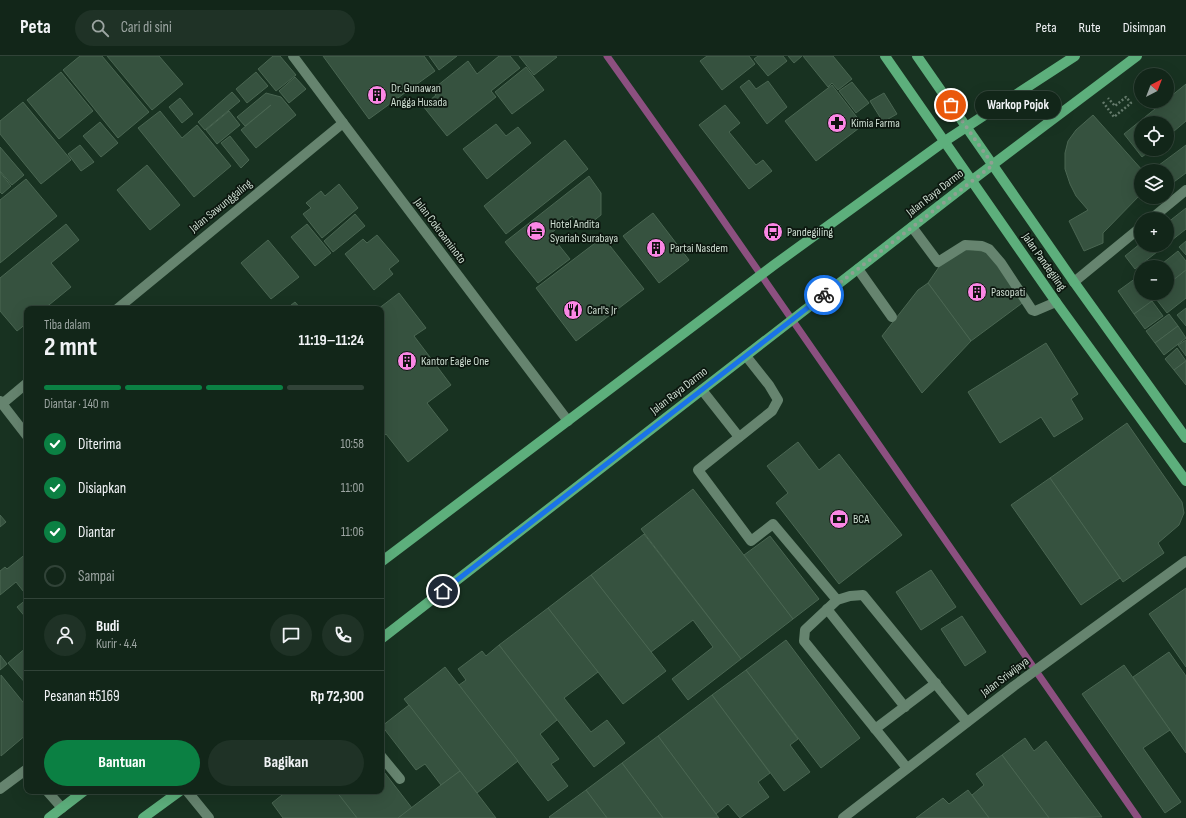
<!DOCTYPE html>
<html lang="id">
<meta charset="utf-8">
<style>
body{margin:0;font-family:"Sofia Sans Condensed",sans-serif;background:#1f3226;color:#f1f3f6;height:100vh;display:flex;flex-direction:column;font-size:15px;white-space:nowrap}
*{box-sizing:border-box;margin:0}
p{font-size:13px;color:#9ca5a2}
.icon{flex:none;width:22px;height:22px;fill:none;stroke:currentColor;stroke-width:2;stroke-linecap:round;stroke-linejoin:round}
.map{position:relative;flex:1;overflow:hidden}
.details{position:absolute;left:24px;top:250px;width:360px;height:488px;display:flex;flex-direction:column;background:#122619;border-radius:8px;box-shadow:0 4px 16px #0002,0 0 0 1px #314338}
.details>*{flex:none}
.needle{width:26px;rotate:42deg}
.tools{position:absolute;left:1134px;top:12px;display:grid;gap:8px}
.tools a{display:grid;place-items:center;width:40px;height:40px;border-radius:50%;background:#122619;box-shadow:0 4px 16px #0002,0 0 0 1px #314338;font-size:20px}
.pin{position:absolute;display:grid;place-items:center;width:34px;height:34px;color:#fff;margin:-17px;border:2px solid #fff;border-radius:50%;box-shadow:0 1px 4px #0007}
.courier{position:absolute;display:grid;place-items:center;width:40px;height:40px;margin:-20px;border:3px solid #1a73e8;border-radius:50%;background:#fff;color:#222;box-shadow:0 1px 5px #0007}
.bubble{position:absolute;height:28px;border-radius:14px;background:#122619;box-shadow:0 4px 16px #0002,0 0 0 1px #314338;font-size:13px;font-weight:700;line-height:28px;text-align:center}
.overview em{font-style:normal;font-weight:700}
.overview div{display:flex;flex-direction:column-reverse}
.overview{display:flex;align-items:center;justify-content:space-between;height:68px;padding:0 20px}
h1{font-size:26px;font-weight:700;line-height:30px}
.bar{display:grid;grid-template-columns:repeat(4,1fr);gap:6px 4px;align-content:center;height:48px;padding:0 20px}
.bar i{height:5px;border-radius:3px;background:#314338}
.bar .active{background:#0b8043}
.bar p{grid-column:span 4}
.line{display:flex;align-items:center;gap:10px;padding:0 20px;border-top:1px solid #314338}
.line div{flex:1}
.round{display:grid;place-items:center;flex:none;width:42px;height:42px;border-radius:21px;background:#1f3226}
ol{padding:0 20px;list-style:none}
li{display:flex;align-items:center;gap:12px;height:44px}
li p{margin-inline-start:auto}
li .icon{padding:4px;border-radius:50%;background:#0b8043;color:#fff;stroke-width:4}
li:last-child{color:#9ca5a2}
li i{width:22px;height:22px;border:2px solid #314338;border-radius:50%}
.cta{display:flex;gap:8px;margin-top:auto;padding:8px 20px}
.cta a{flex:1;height:46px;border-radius:24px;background:#0b8043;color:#fff;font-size:16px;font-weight:700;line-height:46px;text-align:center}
.cta a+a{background:#1f3226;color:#f1f3f6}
header{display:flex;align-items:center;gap:24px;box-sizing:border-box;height:56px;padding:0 20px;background:#122619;border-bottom:1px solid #314338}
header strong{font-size:19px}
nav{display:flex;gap:22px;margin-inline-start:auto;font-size:14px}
.search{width:280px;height:36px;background:#1f3226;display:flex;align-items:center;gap:10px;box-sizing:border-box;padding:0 14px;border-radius:22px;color:#9ca5a2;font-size:15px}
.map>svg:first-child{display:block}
</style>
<header>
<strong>Peta</strong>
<div class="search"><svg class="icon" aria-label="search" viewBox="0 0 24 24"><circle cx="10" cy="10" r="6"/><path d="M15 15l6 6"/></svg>Cari di sini</div>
<nav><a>Peta</a><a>Rute</a><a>Disimpan</a></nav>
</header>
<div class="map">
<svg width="1186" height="762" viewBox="0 0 1186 762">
<rect width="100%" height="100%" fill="#183221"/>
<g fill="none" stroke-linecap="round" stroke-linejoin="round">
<!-- stream -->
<polyline stroke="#8c5080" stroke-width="7" points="607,0 700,131 1138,762"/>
</g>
<!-- building -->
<g fill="#36523f" stroke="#4a6652">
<polygon points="80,0 102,0 149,56 118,82 63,14"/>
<polygon points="107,0 159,0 183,28 152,54"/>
<polygon points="273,0 280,0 296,19 276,35 258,13"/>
<polygon points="323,0 424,0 435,15 369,63"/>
<polygon points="429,0 457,0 439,14"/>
<polygon points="499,0 510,0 520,12 491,35 496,41 447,80 423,50 436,39 432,34 468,5 477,18"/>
<polygon points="519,0 555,0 557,1 534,19"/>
<polygon points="707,0 749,0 755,8 722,34 700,5"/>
<polygon points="758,0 783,0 787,5 768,20 754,3"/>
<polygon points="788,0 802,0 794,7"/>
<polygon points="803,0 833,0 852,23 838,34 832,27 828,31"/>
<polygon points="526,11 544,34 512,58 495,36"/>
<polygon points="61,16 93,55 59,83 27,44"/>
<polygon points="256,16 268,30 247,47 236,33"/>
<polygon points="295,21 306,33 289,47 279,35"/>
<polygon points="749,24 756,33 768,25 787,51 767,68 740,31"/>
<polygon points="852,26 869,47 856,57 839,35"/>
<polygon points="1186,28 1186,65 1167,81 1167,67 1141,67 1141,93 1152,93 1142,101 1124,78"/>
<polygon points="832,29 863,69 816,105 785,65"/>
<polygon points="232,36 240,45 205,74 198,66"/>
<polygon points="266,37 281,41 296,59 256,92 241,74 271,49 245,70 237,61"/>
<polygon points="884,37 897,58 883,66 870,45"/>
<polygon points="180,42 193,58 182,67 169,51"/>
<polygon points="23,46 71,104 41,128 0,78 0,65"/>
<polygon points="725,49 740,67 729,76 756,109 763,104 772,115 749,133 699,69"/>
<polygon points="160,55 182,82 197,69 231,110 194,141 138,72"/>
<polygon points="229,55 240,69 217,88 206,74"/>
<polygon points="1093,59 1143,115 1141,115 1141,138 1103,177 1103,187 1084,195 1069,165 1088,154 1076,140 1070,128 1065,113 1065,97 1068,85 1076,74"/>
<polygon points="100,66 118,87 101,101 83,80"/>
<polygon points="496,68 506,80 518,71 531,87 487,123 463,93"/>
<polygon points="230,80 249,104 241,112 221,87"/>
<polygon points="565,84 588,113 506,178 484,150"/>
<polygon points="80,89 94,106 81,115 68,98"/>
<polygon points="1186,89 1186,117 1167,131 1167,115 1151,115"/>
<polygon points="0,91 24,119 12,129 0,115"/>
<polygon points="147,109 180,149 150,174 117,134"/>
<polygon points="0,116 11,130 2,138 0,136"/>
<polygon points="589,120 601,137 601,159 583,173 572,160 550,178 570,203 538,227 505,186"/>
<polygon points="26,123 57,160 0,207 0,144"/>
<polygon points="339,128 358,152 322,182 303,158 311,152 306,147 321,135 325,140"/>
<polygon points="1186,152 1186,173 1167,188 1167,167"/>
<polygon points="653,157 689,204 659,227 623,180"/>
<polygon points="355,158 365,170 333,196 324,185"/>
<polygon points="66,168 79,184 51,207 71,231 44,253 27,253 27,267 17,275 0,255 0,222"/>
<polygon points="307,168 331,197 315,210 291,181"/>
<polygon points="377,179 399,205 389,213 393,218 374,234 345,198 363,183 367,187"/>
<polygon points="603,181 644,233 576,285 536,232"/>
<polygon points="268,184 299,221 271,243 241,207"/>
<polygon points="1186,185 1186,199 1179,191"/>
<polygon points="1141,187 1141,189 1166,189 1135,213 1125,200"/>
<polygon points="965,192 991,197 1025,245 971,285 928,227 941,208"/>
<polygon points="1178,195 1186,205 1186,214 1167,229 1167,211 1158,211"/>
<polygon points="1186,214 1186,242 1167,257 1153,239 1156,237 1167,237 1167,229"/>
<polygon points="1136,222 1141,229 1141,237 1147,237 1152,245 1134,258 1118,235"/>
<polygon points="928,227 971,285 922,337 882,280 918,234"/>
<polygon points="399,237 426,272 414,280 451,329 427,347 448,374 408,406 386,378 381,382 381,253 378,253"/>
<polygon points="1152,245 1163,260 1145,273 1134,258"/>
<polygon points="295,246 301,253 286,253"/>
<polygon points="1186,252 1186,270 1177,259"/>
<polygon points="1169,258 1178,270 1155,287 1146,275"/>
<polygon points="1178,270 1186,282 1164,299 1155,287"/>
<polygon points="1186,284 1186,300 1178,289"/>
<polygon points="1046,287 1078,338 1071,343 1083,363 1054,381 1041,361 1000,387 968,336"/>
<polygon points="1177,292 1186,305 1174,314 1165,303"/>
<polygon points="1186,305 1186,329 1174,314"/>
<polygon points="1127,367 1182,446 1184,457 1179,469 1158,487 1164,497 1123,526 1050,422"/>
<polygon points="798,386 819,414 839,398 902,479 839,528 776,447 788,437 767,410"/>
<polygon points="1050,422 1120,522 1081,549 1011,449"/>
<polygon points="693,433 793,563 741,603 641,473"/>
<polygon points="0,459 6,466 0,471"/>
<polygon points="644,478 741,603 688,644 672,623 713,591 693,564 651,596 591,519"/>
<polygon points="770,480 819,543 793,563 744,499"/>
<polygon points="27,497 27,540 16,526 0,539 0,515 5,511 7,513"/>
<polygon points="931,514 956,551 921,574 896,536"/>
<polygon points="591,519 666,615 623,648 548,552"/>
<polygon points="1186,532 1186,611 1149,558"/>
<polygon points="27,543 27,563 17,551"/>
<polygon points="548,552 598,616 564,642 591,676 607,664 625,687 594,711 499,589"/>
<polygon points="962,560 986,596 965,610 941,573"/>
<polygon points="786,584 860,682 821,712 746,614"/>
<polygon points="499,589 557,664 540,678 559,703 551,708 568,730 548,745 459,629 466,624 458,613 482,595 486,600"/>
<polygon points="27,591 27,629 8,607"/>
<polygon points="1169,596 1186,620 1186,697 1133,621"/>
<polygon points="0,599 7,608 0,614"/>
<polygon points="1124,609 1170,674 1143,692 1181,746 1165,757 1082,638"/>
<polygon points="445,611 518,705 477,737 404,643"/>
<polygon points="746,614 798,683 790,689 810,716 784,735 712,639"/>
<polygon points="1,619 27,651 27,678 1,700"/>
<polygon points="712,639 770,717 758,726 769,741 740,762 728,748 716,758 658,680"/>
<polygon points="409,649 460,715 441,729 425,708 416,714 382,670"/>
<polygon points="658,680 716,758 719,762 663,762 622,707"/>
<polygon points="1025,682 1034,695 1046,685 1102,761 1049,762 1002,699"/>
<polygon points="1002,699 1049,762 989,762 972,739 984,729 976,718"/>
<polygon points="622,707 663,762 607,762 586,734"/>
<polygon points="381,712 412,752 398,762 357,762 336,735 381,735"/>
<polygon points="460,715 496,762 398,762 441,729"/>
<polygon points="586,734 607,762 550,762 549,761"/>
<polygon points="968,734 989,762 916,762 943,742 949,748"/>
<polygon points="287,735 336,735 357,762 283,762 272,747"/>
</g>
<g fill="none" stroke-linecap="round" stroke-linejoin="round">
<!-- path -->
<polyline stroke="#647a6b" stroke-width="2.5" stroke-dasharray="2 2" stroke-linecap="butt" points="1103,46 1114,61 1131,47 1126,41 1115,50 1108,42"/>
<!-- lane -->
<g stroke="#66846f" stroke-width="10">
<polyline points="912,171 938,206 965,189 982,190 989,193 1001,207 1032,254 1035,255 1056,246"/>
<polyline points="858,213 892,261"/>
<polyline points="746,300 769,329 778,344 772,355 698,414 751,485 773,468 837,544"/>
<polyline points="702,334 739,381"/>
<polyline points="827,553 905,651"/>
<polyline points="875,673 936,627"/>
<polyline points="381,700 400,723"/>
<polyline points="907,712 804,585 805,574 837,544 850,540 863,539 967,666"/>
<polyline points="0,733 27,713"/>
<polyline points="47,735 62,752"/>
<polyline points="187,735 209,762"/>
</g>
<!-- street -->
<g stroke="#66846f" stroke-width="10">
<polyline points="293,0 343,67"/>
<polyline points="1151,163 1186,134"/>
<polyline points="1074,226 1141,171"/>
</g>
<!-- secondary -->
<g stroke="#66846f" stroke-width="10">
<polyline points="117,253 343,67 568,365"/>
<polyline points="0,345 27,380"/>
<polyline points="2,348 27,327"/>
<polyline points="843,762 1014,630 1186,505"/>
</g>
<!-- primary -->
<g stroke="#5daf7c" stroke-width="10">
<polyline points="885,0 1056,246 1186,425"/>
<polyline points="917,0 1074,226 1186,382"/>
<polyline points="381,506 774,209 945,85 1075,0"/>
<polyline points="381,583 971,125 1137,0"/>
<polyline points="49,762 84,735"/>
<polyline points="143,762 180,735"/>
</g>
</g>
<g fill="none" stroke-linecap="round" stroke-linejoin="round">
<!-- done -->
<polyline stroke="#8ea193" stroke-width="4" stroke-dasharray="0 7.2" points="824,239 993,109 951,49"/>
<!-- route -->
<polyline stroke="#1a73e8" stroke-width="5" points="443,535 824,239"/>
</g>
<!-- icons -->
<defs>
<g id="building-disc" transform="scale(1)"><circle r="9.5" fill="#fb87e5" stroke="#0c170f"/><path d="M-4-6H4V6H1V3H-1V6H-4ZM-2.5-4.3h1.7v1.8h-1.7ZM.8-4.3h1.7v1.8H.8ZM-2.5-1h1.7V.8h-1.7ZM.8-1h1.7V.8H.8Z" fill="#111"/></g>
<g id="pharmacy-disc" transform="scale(1)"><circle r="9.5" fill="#fb87e5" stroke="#0c170f"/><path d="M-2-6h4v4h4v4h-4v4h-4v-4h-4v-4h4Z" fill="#111"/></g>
<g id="hotel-disc" transform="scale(1)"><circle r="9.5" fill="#fb87e5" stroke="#0c170f"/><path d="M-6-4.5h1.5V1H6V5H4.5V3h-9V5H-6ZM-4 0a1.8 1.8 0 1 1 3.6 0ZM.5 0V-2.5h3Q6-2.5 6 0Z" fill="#111"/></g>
<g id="bus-disc" transform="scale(1)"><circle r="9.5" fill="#fb87e5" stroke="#0c170f"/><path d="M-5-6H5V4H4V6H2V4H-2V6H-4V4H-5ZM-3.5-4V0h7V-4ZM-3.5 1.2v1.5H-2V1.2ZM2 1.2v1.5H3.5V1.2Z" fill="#111"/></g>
<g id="restaurant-disc" transform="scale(1)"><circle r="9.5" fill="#fb87e5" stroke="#0c170f"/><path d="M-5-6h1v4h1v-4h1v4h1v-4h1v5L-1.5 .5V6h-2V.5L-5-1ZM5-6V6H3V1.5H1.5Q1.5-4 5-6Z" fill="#111"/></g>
<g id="bank-disc" transform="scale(1)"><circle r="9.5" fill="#fb87e5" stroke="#0c170f"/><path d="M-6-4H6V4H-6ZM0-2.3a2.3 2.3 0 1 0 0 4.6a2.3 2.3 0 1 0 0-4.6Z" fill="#111"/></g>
</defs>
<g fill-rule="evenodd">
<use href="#building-disc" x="377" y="39"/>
<use href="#pharmacy-disc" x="837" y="67"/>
<use href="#hotel-disc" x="536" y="175"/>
<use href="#bus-disc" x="773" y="176"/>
<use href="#building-disc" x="656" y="192"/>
<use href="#building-disc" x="977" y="236"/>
<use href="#restaurant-disc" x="573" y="254"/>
<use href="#building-disc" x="407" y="305"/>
<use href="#bank-disc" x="839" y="463"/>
</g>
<g text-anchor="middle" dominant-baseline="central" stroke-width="3.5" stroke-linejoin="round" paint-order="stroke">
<!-- poi labels -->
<g font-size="12" fill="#cdddd1" stroke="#0c170f" text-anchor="start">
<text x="391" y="32">Dr. Gunawan<tspan x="391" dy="14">Angga Husada</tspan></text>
<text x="851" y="67">Kimia Farma</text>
<text x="550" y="168">Hotel Andita<tspan x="550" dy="14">Syariah Surabaya</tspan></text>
<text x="787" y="176">Pandegiling</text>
<text x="670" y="192">Partai Nasdem</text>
<text x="991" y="236">Pasopati</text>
<text x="587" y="254">Carl's Jr</text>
<text x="421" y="305">Kantor Eagle One</text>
<text x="853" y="463">BCA</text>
</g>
<!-- street labels -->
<g font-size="12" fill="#cdddd1" stroke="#0c170f">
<text transform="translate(935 137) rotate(-38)">Jalan Raya Darmo</text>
<text transform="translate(221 150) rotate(-39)">Jalan Sawunggaling</text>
<text transform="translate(440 175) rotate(53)">Jalan Cokroaminoto</text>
<text transform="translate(1044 206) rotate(55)">Jalan Pandegiling</text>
<text transform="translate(679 335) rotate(-38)">Jalan Raya Darmo</text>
<text transform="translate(1005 621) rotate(-37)">Jalan Sriwijaya</text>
</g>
</g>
</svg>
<div class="tools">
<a><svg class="needle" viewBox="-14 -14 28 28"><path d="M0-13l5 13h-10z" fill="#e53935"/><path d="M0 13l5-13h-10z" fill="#9ca5a2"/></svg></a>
<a><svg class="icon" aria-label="locate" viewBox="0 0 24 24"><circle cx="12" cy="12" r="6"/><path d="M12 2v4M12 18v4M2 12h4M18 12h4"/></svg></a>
<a><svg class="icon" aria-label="layers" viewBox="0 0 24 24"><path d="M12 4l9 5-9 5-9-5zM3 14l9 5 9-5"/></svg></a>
<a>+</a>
<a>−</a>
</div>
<div class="pin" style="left:951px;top:49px;background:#ea580c"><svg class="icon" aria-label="bag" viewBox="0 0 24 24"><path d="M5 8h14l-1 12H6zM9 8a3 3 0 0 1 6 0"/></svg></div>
<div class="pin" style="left:443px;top:535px;background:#1f2937"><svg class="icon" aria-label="home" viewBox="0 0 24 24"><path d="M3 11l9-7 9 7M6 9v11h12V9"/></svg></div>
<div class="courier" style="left:824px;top:239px"><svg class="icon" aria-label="bike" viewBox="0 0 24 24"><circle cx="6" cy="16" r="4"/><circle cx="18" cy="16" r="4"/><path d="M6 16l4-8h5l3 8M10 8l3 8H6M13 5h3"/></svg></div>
<div class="bubble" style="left:975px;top:35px;width:86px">Warkop Pojok</div>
<section class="details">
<div class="overview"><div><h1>2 mnt</h1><p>Tiba dalam</p></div><em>11:19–11:24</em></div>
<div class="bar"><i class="active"></i><i class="active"></i><i class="active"></i><i></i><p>Diantar · 140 m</p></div>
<ol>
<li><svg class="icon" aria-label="check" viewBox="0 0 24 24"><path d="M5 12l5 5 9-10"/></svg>Diterima<p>10:58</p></li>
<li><svg class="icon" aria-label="check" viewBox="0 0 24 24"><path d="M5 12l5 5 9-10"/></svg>Disiapkan<p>11:00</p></li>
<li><svg class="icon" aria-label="check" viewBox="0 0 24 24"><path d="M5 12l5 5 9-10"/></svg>Diantar<p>11:06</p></li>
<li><i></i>Sampai</li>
</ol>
<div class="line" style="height:72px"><a class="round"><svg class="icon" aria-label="person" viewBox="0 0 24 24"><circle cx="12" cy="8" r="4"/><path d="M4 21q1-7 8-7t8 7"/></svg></a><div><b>Budi</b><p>Kurir · 4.4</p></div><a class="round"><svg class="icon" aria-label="chat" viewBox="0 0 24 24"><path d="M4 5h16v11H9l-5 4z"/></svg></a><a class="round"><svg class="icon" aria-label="phone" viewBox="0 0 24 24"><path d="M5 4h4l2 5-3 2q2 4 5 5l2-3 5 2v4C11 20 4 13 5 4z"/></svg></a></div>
<div class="line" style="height:52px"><div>Pesanan #5169</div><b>Rp 72,300</b></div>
<div class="cta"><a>Bantuan</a><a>Bagikan</a></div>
</section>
</div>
